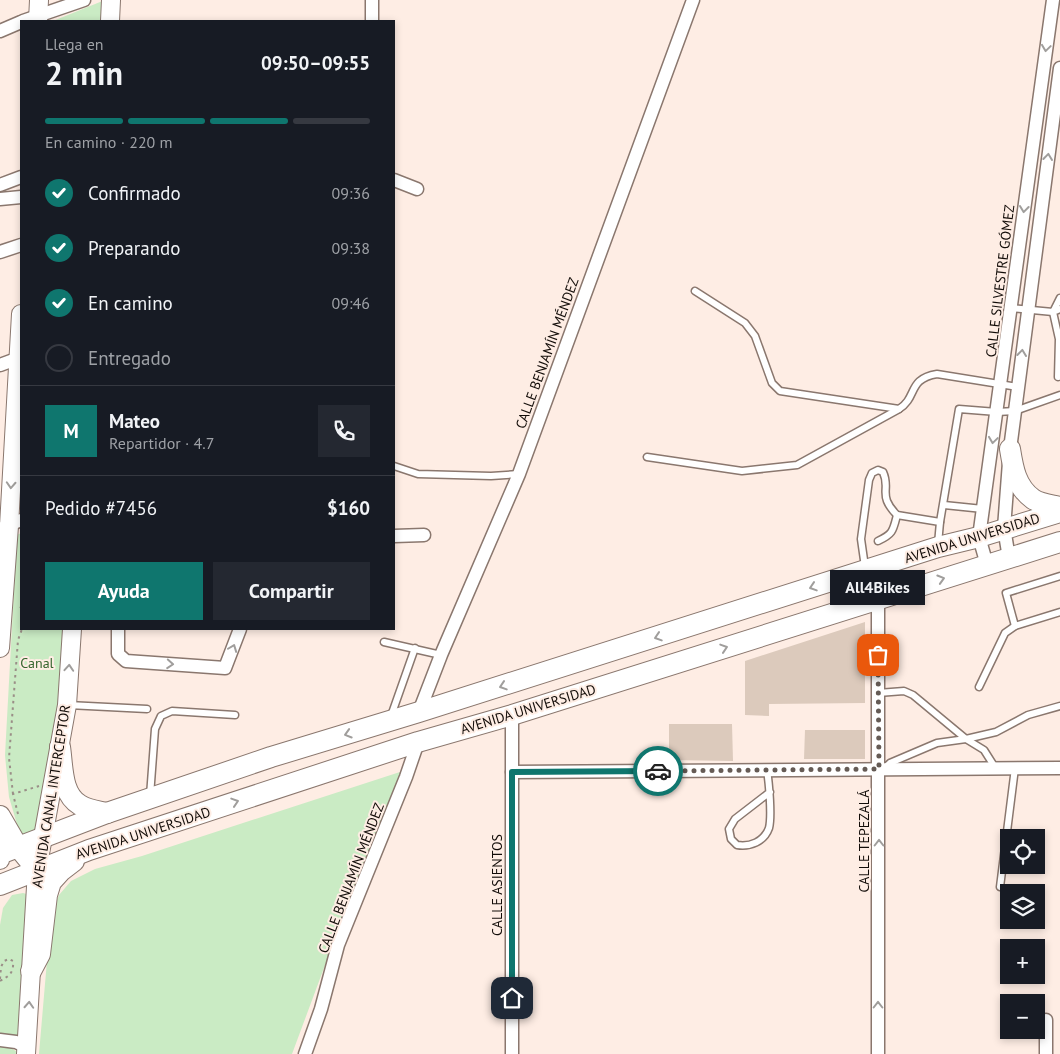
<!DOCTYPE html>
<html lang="es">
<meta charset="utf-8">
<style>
body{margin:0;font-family:"PT Sans",sans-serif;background:#242831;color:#f1f3f6;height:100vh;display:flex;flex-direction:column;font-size:19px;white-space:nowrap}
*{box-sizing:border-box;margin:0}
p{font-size:16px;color:#9ea1a6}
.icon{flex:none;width:28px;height:28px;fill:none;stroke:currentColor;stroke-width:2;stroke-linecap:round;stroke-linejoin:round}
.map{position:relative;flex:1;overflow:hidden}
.details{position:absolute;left:20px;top:20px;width:375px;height:610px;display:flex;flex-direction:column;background:#171b24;border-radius:0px;box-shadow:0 2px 8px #0003}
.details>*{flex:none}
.fabs{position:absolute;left:1000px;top:829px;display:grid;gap:10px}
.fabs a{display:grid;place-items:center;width:45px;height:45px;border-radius:0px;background:#171b24;box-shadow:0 2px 8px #0003;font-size:25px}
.pin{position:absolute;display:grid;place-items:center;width:42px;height:42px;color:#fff;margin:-21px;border-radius:10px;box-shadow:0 2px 8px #0006}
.courier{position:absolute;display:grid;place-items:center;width:50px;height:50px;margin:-25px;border:4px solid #0f766e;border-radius:50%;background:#fff;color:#222;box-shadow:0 1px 6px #0007}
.bubble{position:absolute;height:35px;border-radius:0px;background:#171b24;box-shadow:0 2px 8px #0003;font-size:16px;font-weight:800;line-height:35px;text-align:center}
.summary em{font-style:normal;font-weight:800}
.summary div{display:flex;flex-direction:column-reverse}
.summary{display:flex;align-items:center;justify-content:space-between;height:85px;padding:0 25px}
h1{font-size:32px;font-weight:800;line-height:38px}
.bar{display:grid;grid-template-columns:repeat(4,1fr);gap:8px 5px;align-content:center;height:60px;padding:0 25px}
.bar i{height:6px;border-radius:4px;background:#363941}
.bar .current{background:#0f766e}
.bar p{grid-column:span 4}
.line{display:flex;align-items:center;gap:12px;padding:0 25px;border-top:1px solid #363941}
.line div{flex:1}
.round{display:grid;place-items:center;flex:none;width:52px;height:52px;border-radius:0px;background:#242831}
ol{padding:0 25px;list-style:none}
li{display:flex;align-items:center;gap:15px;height:55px}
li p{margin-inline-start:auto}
li .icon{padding:5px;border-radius:50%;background:#0f766e;color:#fff;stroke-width:4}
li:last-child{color:#9ea1a6}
li i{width:28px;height:28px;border:2px solid #363941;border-radius:50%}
.button{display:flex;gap:10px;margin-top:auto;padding:10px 25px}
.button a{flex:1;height:58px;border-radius:0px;background:#0f766e;color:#fff;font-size:20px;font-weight:800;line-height:58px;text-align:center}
.button a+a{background:#242831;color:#f1f3f6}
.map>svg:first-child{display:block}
</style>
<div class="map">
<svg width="1060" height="1054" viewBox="0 0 1060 1054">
<rect width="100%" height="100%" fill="#feede4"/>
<!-- green -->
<g fill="#caebc4">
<polygon points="105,0 104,21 53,21"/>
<polygon points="21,533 21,629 67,629 43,831 21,838 9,797 5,755 17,535"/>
<polygon points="403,771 360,871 292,1054 39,1054 51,914 59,895 71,881 95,869 142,856"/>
<polygon points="23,893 30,895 21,1036 0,1034 0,925 3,908 12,895"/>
<path d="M0,1047C7,1047 14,1048 19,1054H0Z"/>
</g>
<!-- building -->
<g fill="#dccabc">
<polygon points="865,622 865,703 769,704 769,716 745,715 745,661"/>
<polygon points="669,724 732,724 733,761 669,760"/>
<polygon points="805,730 865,730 865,759 804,759"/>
</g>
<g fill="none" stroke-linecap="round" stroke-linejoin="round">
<!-- lane casing -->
<g stroke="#8a776e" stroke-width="9">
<g id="lane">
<path d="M695,291L745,323L755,336L772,383L780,391L899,409C918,397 907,379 937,374L1018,387"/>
<polyline points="1011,308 1053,312 1060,298"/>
<polyline points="1058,377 1059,339 1053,312 1060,309"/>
<polyline points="647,457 742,471 797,465 899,409"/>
<polyline points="394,466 418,474 491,476 519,474"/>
<polyline points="944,505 983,509"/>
<path d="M878,541C893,534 893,531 897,515"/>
<polyline points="938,544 940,522 959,409 997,412 1015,411 1060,395"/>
<path d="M865,567L861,539L869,480L872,473L878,470L883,472C889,485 883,491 887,501C889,506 893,511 897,515L940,522"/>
<polyline points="1015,626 1006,593 1060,576"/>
<polyline points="384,642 441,655"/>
<polyline points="979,687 1005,633 1015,626 1060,612"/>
<polyline points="878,693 904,691 913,695 966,739 984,750 996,769"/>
<polyline points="68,705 147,709"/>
<polyline points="391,716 415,648"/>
<polyline points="884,769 890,763 937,743 966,739 996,732 1028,715 1060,706"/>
<path d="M767,770C769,783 772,816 769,828C764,842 750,847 737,845L731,839L729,829L735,819L770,792"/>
<polyline points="150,796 155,729 161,716 172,711 235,715"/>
<polyline points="1000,887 1015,768"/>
</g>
</g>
<!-- street casing -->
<g stroke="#8a776e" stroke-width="15">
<g id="street">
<polyline points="372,0 372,21"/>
<polyline points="23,21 84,0"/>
<polyline points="0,31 21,22"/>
<polyline points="394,180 417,189"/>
<polyline points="0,185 21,177"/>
<polyline points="0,199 21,197"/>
<polyline points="0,252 21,245"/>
<polyline points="0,365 19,358"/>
<polyline points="0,529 21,520"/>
<polyline points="394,536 424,535"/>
<polyline points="1009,558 1004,528 1010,449 1060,68"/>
<polyline points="987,565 979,537 1053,0"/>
<polyline points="878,599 878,1054"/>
<polyline points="118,629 118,654 126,661 225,668 240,629"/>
<polyline points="419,712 441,655 519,474 693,0"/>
<polyline points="512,715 512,1054"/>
<polyline points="512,772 1060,768"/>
<polyline points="1046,1020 1046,1054"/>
<polyline points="0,1040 16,1042 27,1047"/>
<polyline points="305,1054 321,1009 338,945 406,777 418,742"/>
</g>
</g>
<!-- secondary casing -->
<g stroke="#8a776e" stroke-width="20">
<g id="secondary">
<polyline points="38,21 39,0"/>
<polyline points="110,21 111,0"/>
<polyline points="0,648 9,526 21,314"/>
<polyline points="0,838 0,860"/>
<polyline points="26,1054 37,870 67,705 72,629"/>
</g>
</g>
<!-- primary casing -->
<g stroke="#8a776e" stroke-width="22">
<g id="primary">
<path d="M1010,449C1013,468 1016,487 1033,499C1040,504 1052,505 1060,507"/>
<path d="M60,747C63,766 61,794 80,805C87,810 98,811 107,813"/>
<polyline points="0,816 18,847 37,870"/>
<polyline points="0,854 107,813 271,757 419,712 938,547 979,537 1060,512"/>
<polyline points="0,885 89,850 418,742 512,715 1060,542"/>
<polyline points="31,971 40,954 47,895 51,882 61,871 74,861"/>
</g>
</g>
<!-- path -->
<g stroke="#9a8e87" stroke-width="2" stroke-dasharray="2.5 4" stroke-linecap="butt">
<polyline points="20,608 21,607"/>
<polyline points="13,794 9,758 18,640 22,629"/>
<polyline points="18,814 13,794 39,786"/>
<path d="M0,979L1,967L4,961L9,959L13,961C14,973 9,976 0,981"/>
</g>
<!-- lane -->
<use href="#lane" stroke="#fff" stroke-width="6"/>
<!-- street -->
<use href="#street" stroke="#fff" stroke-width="12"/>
<!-- secondary -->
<use href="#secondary" stroke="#fff" stroke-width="18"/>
<!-- primary -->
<use href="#primary" stroke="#fff" stroke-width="20"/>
</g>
<!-- one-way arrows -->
<defs><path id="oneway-chevron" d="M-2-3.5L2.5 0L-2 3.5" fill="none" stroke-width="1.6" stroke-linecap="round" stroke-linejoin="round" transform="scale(1.25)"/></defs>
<g stroke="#a09e9c">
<use href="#oneway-chevron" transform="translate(1046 48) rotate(98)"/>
<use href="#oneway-chevron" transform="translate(1048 157) rotate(-83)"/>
<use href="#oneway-chevron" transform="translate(1024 209) rotate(97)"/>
<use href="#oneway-chevron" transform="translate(1022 353) rotate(-83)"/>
<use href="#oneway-chevron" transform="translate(993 440) rotate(98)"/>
<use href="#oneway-chevron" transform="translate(11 485) rotate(93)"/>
<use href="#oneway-chevron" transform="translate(941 579) rotate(-17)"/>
<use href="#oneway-chevron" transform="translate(813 587) rotate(162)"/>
<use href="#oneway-chevron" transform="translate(658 637) rotate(162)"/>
<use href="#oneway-chevron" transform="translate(233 648) rotate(-69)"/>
<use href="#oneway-chevron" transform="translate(724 648) rotate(-18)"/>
<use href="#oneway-chevron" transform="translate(170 664) rotate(4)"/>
<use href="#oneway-chevron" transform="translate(69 668) rotate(-86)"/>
<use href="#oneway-chevron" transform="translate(503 686) rotate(162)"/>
<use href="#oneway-chevron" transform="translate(348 734) rotate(163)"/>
<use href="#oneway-chevron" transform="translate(235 802) rotate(-18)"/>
<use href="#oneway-chevron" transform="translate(879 843) rotate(-90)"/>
<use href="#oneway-chevron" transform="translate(29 1005) rotate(-87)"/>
<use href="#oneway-chevron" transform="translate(878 1005) rotate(-90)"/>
</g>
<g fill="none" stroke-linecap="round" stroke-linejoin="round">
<!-- done -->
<polyline stroke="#655b55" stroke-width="5" stroke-dasharray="0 9" points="658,771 879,769 878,655"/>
<!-- route -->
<polyline stroke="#0f766e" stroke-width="6" points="512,998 512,772 658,771"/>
</g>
<g text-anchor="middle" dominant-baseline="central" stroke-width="4" stroke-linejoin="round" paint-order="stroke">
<!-- street labels -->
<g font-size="14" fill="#120c08" stroke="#feede4">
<text transform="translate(1000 281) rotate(-83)">CALLE SILVESTRE GÓMEZ</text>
<text transform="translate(547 353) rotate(-70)">CALLE BENJAMÍN MÉNDEZ</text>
<text transform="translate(972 538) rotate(-17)">AVENIDA UNIVERSIDAD</text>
<text transform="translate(528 709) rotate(-17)">AVENIDA UNIVERSIDAD</text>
<text transform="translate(51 796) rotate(-81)">AVENIDA CANAL INTERCEPTOR</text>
<text transform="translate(143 833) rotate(-18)">AVENIDA UNIVERSIDAD</text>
<text transform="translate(864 841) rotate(-90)">CALLE TEPEZALÁ</text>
<text transform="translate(351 878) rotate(-69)">CALLE BENJAMÍN MÉNDEZ</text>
<text transform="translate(497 885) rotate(-90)">CALLE ASIENTOS</text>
</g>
<!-- park labels -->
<g font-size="14" fill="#34642c" stroke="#feede4">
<text x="37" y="663">Canal</text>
</g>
</g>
</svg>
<div class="fabs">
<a><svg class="icon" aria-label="locate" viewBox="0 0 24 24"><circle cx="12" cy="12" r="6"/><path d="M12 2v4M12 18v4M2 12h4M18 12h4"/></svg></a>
<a><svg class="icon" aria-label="layers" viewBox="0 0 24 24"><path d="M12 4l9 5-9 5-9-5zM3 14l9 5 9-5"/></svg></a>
<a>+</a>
<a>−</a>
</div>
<div class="pin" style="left:878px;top:655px;background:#ea580c"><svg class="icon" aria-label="bag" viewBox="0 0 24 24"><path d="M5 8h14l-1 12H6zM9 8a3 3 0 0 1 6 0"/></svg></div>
<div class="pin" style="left:512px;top:998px;background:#1f2937"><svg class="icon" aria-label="home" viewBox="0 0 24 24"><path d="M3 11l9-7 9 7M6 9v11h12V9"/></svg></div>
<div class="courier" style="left:658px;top:771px"><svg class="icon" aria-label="car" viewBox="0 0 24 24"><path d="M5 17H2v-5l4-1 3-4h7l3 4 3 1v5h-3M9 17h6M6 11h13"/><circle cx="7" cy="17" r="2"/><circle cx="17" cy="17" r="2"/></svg></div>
<div class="bubble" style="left:830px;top:570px;width:95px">All4Bikes</div>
<section class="details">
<div class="summary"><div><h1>2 min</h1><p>Llega en</p></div><em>09:50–09:55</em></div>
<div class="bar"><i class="current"></i><i class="current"></i><i class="current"></i><i></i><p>En camino · 220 m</p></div>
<ol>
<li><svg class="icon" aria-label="check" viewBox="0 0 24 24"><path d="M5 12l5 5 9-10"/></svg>Confirmado<p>09:36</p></li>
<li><svg class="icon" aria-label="check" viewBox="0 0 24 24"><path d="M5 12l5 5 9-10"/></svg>Preparando<p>09:38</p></li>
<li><svg class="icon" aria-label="check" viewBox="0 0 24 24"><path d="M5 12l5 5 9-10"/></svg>En camino<p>09:46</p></li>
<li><i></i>Entregado</li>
</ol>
<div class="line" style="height:90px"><b class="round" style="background:#0f766e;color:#fff">M</b><div><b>Mateo</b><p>Repartidor · 4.7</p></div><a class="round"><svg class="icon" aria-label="phone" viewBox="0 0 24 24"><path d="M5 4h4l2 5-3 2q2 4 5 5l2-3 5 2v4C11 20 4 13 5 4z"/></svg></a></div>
<div class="line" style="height:65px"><div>Pedido #7456</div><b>$160</b></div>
<div class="button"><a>Ayuda</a><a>Compartir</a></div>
</section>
</div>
